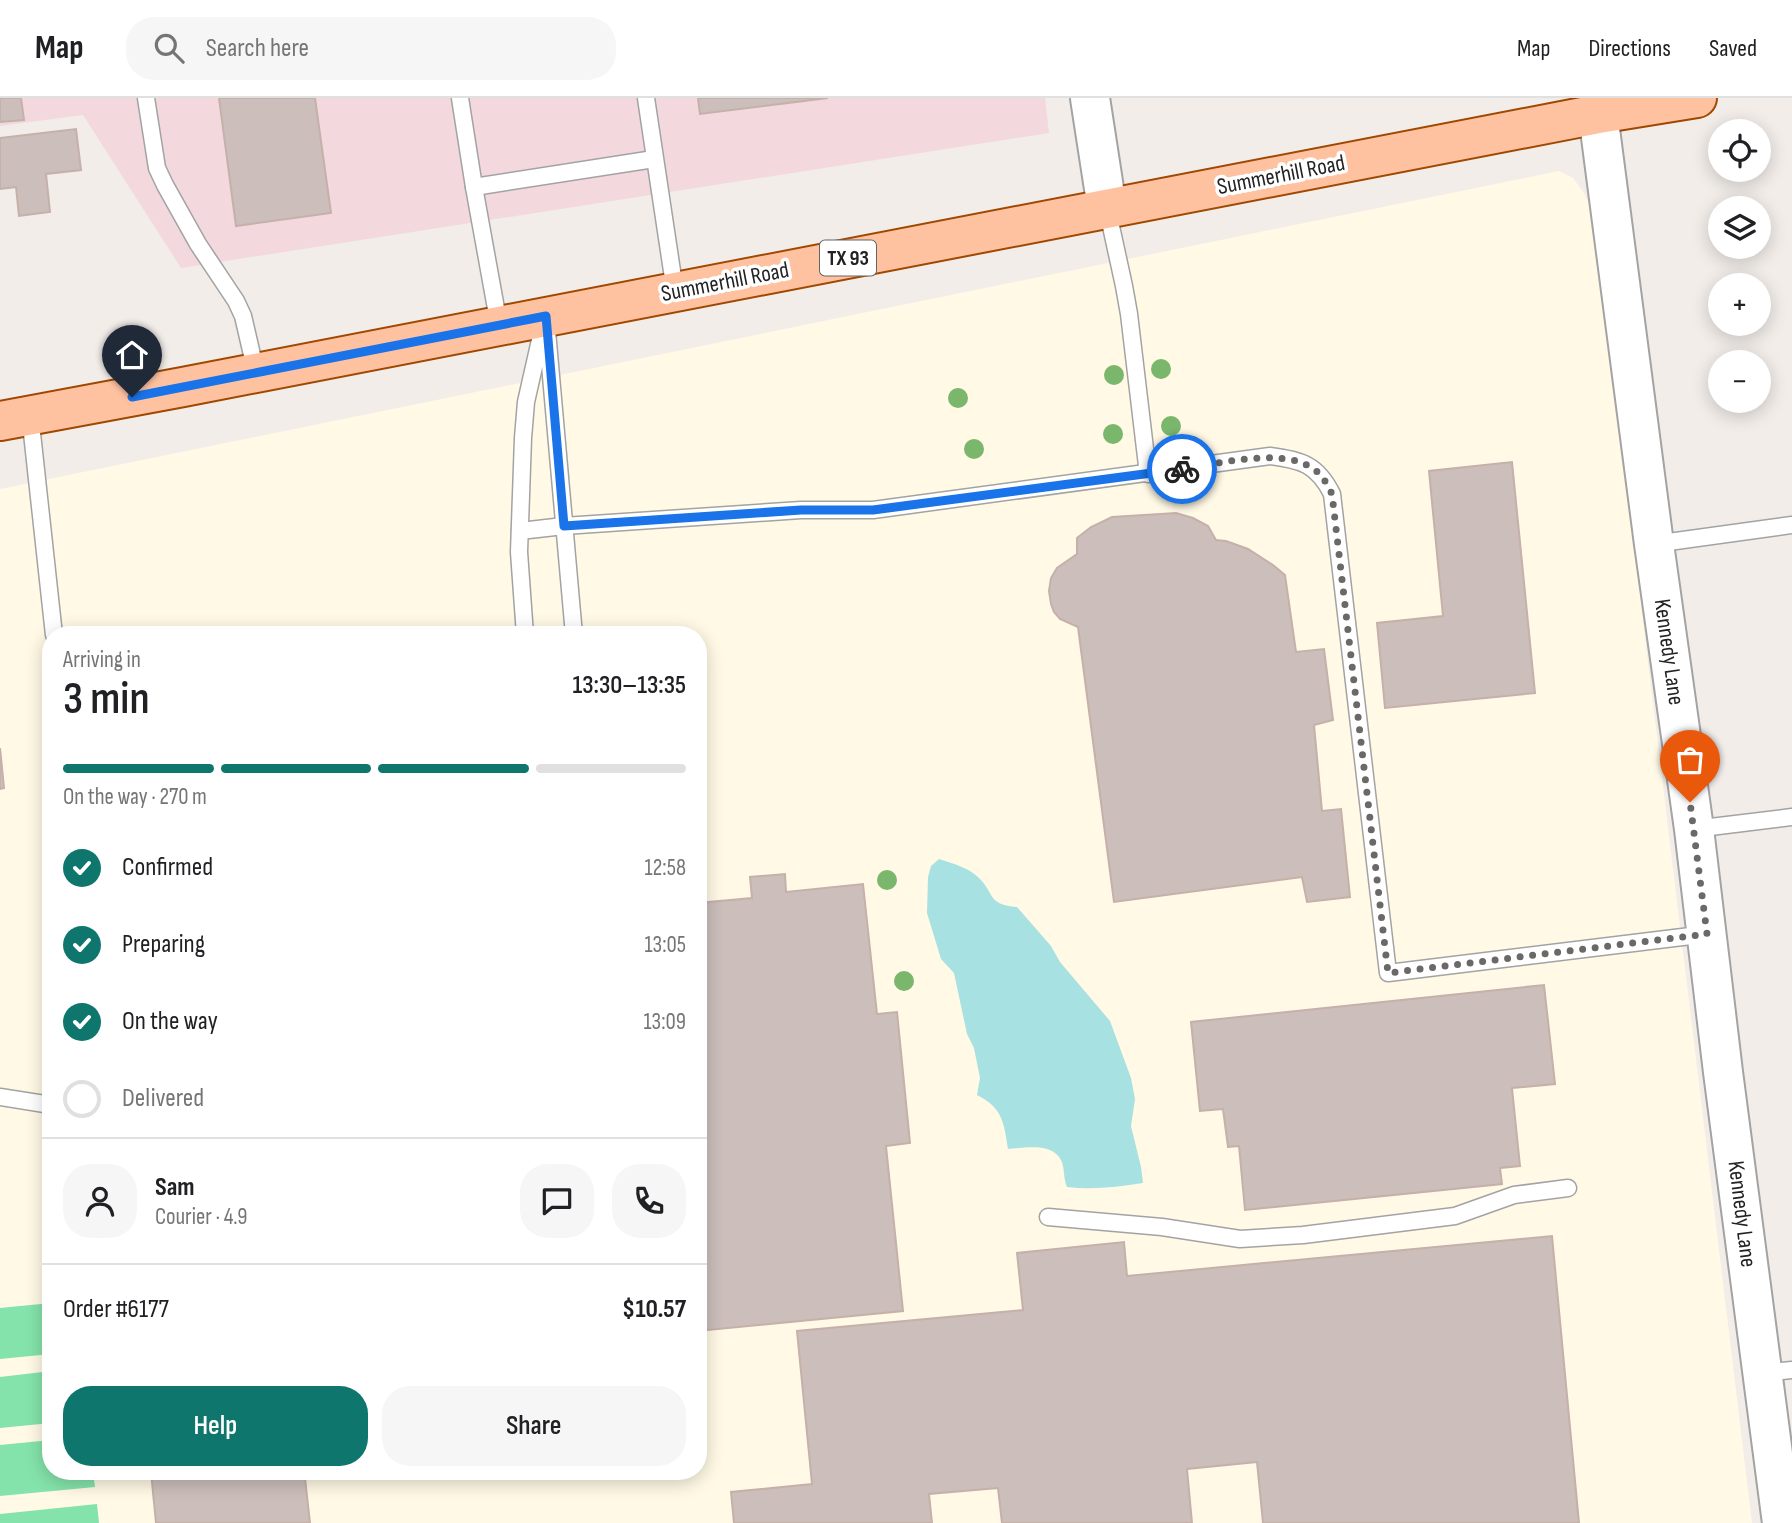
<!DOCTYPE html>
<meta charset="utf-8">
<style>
body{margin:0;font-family:"Sofia Sans Condensed",sans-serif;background:#f6f6f6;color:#202124;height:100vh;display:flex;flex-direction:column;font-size:26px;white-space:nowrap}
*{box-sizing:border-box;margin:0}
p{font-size:23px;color:#757577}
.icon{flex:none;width:38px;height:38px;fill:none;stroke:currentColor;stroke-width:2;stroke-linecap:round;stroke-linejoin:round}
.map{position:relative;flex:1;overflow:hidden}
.sheet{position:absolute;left:42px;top:528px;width:665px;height:854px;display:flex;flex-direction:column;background:#fff;border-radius:28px;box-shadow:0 4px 18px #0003}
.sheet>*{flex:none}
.controls{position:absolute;left:1708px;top:21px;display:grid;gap:14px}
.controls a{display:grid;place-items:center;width:63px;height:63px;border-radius:50%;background:#fff;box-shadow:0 4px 18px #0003;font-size:35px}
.pin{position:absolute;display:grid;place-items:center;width:60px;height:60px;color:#fff;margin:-72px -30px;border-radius:50% 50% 50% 0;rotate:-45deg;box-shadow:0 0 7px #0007}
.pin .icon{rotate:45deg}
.courier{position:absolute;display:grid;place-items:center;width:70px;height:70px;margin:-35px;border:5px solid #1a73e8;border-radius:50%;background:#fff;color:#222;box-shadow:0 2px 9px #0007}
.headline em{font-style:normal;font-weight:600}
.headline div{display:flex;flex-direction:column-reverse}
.headline{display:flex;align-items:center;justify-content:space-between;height:119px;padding:0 21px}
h1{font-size:46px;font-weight:600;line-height:52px}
.bar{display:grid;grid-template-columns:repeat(4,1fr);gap:10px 7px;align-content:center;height:84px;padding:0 21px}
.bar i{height:9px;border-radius:5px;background:#e0e0e0}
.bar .active{background:#0f766e}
.bar p{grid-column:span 4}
.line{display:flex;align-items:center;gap:18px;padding:0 21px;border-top:2px solid #e0e0e0}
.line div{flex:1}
.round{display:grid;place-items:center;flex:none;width:74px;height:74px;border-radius:28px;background:#f6f6f6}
ol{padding:0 21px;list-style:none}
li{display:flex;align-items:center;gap:21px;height:77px}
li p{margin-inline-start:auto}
li .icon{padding:7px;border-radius:50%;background:#0f766e;color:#fff;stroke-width:4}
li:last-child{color:#757577}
li i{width:38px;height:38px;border:4px solid #e0e0e0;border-radius:50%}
.primary-button{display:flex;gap:14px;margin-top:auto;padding:14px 21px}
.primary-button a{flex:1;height:80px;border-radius:28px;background:#0f766e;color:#fff;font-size:28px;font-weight:600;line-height:80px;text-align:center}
.primary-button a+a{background:#f6f6f6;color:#202124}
header{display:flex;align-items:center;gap:42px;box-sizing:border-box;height:98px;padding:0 35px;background:#fff;border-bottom:2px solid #e0e0e0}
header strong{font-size:33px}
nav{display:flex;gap:38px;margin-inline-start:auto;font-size:24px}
.search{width:490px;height:63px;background:#f6f6f6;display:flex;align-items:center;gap:18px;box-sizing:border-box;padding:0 24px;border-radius:28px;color:#757577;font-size:26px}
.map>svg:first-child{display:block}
</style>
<header>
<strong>Map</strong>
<div class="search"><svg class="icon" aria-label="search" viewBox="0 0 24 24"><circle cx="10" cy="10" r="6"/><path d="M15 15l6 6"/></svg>Search here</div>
<nav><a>Map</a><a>Directions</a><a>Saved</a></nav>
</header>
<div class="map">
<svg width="1792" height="1425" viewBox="0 0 1792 1425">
<rect width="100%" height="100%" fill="#f2ede9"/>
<!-- commercial -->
<polygon fill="#f3d8dd" points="0,0 1045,0 1049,35 181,170 83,17 0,28"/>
<!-- education -->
<path fill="#fff9e5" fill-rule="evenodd" d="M1559,73L1573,80L1584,95L1594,116L1752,1425H0V391ZM51,537H698V1374H51Z"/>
<!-- pitch -->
<g fill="#84e3aa">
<polygon points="51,1205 51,1256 0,1261 0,1210"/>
<polygon points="51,1273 51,1325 0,1330 0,1279"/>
<polygon points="51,1342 51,1374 93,1374 95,1389 0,1398 0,1347"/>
<polygon points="97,1406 99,1425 0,1425 0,1416"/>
</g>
<!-- water -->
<path fill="#a8e1e1" d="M939,761C953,766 969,769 980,781C996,798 987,806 1017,809L1051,848L1060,864L1110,923L1131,980L1135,1001L1131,1028L1141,1069L1143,1085C1117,1089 1093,1092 1067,1089C1063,1080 1065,1070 1061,1062C1052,1044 1024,1050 1008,1051C1004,1025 1003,1010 977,997L980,980L974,950L967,936L954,875L941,861L927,815L928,779L931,768Z"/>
<!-- building -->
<g fill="#cbbebb" stroke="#c5b0aa" stroke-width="2">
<polygon points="0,0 21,0 24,22 0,24"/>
<polygon points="219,0 315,0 331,115 236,128"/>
<polygon points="698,0 828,0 700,16"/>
<polygon points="76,31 81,72 46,76 50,114 19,118 16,89 0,91 0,40"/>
<polygon points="1512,364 1535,595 1385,610 1377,525 1443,518 1429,373"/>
<polygon points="1176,415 1193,420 1208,428 1216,442 1226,443 1248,451 1273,467 1285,477 1296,554 1324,551 1333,622 1314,627 1322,713 1341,711 1350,799 1307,804 1302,779 1114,804 1078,529 1060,521 1054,514 1051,506 1049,493 1051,480 1057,470 1077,456 1077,440 1091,429 1112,419"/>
<polygon points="0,650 4,690 0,691"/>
<polygon points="785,776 786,794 863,786 877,916 897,914 910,1045 886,1048 903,1213 698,1233 698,805 752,800 750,779"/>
<polygon points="1544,887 1555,986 1512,990 1520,1068 1500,1070 1502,1086 1245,1112 1239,1048 1228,1049 1223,1011 1200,1013 1191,924"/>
<polygon points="1552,1138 1579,1425 1263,1425 1257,1364 1187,1371 1192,1425 1002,1425 998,1390 929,1396 932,1425 734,1425 731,1394 812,1386 797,1233 1023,1212 1017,1155 1124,1144 1127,1178"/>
<polygon points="151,1374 373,1374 305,1380 310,1425 156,1425"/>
</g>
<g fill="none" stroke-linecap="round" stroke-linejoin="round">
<!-- service casing -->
<g stroke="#a3a3a3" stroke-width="19">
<g id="service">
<polyline points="146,0 157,70 165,87 198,146 236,203 243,218 256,274"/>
<polyline points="460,0 474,89 499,227"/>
<polyline points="646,0 675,193"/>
<polyline points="474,89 654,61"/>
<polyline points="1107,110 1124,188 1129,216 1148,376"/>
<polyline points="547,233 574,537"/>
<polyline points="30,317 54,537"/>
<path d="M520,433L564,428L801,412H873L1270,358C1301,362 1317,366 1332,396L1388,875L1707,836"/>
<polyline points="1654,446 1792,427"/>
<polyline points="525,537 519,454 523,340 526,304 545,220"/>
<polyline points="1694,731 1792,719"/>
<polyline points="0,999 51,1007"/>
<polyline points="1048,1119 1162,1129 1240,1141 1303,1137 1455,1118 1514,1097 1568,1090"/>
<polyline points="1762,1275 1792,1272"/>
</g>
</g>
<!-- tertiary casing -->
<g stroke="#a3a3a3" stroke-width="42">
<g id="tertiary">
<polyline points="1090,0 1107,110"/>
<polyline points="1598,16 1654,446 1694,731 1723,974 1782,1425"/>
</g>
</g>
<!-- primary casing -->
<g stroke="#a04800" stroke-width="42">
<polyline id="primary" points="0,323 183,289 1598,16 1697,0"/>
</g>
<!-- service -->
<use href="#service" stroke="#fff" stroke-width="16"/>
<!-- tertiary -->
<use href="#tertiary" stroke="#fff" stroke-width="38"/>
<!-- primary -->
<use href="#primary" stroke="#ffc2a1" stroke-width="38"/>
</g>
<!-- trees -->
<g fill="#7bb66d">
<circle cx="1161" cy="271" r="10"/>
<circle cx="1114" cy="277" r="10"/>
<circle cx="958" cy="300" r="10"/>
<circle cx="1171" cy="328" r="10"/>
<circle cx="1113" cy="336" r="10"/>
<circle cx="974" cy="351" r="10"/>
<circle cx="887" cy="782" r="10"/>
<circle cx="904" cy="883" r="10"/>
</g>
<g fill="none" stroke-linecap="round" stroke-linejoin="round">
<!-- done -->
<path stroke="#6b6968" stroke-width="7" stroke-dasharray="0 12.6" d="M1182,371C1218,366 1281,349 1312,370C1322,376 1327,386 1332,396L1388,875L1707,836L1690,704"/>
<!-- route -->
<polyline stroke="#1a73e8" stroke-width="9" points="132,299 546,218 564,428 801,412 873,412 1182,371"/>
</g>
<g text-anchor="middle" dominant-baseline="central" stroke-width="7" stroke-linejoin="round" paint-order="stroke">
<!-- shield labels -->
<rect fill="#fff" stroke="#646464" stroke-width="2" x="820" y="142.5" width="56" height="35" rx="5"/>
<g font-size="21" font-weight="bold" fill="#222">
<text x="848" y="160">TX 93</text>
</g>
<!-- street labels -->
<g font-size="23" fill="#222" stroke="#fff">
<text transform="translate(1281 77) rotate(-11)">Summerhill Road</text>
<text transform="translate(725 184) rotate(-11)">Summerhill Road</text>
<text transform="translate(1669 554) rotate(82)">Kennedy Lane</text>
<text transform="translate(1742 1116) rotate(83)">Kennedy Lane</text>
</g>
</g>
</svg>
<div class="controls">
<a><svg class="icon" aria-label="locate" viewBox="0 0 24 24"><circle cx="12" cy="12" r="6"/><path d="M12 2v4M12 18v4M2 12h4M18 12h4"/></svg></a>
<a><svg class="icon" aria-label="layers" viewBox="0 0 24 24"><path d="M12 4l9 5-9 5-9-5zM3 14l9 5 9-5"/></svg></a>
<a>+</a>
<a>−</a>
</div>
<div class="pin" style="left:1690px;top:704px;background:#ea580c"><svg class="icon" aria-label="bag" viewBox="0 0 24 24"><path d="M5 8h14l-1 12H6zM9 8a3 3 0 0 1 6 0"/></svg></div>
<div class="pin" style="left:132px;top:299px;background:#1f2937"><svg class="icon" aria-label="home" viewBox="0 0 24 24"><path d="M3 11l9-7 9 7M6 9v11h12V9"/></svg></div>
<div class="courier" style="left:1182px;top:371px"><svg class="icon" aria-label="bike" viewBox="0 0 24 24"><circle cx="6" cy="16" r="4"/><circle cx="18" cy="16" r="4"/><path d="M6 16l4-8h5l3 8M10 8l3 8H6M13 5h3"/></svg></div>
<section class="sheet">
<div class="headline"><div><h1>3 min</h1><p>Arriving in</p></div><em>13:30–13:35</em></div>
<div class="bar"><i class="active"></i><i class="active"></i><i class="active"></i><i></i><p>On the way · 270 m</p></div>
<ol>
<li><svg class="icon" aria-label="check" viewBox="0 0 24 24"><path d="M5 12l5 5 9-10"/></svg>Confirmed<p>12:58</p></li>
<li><svg class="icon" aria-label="check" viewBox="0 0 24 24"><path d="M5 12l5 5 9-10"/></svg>Preparing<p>13:05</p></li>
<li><svg class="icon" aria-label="check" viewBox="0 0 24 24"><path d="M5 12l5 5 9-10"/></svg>On the way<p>13:09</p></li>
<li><i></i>Delivered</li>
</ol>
<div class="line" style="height:126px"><a class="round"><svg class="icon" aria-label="person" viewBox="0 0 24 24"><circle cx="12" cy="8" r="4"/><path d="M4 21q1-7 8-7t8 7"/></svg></a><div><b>Sam</b><p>Courier · 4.9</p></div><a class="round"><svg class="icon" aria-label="chat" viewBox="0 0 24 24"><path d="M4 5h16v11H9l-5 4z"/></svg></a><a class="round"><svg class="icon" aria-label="phone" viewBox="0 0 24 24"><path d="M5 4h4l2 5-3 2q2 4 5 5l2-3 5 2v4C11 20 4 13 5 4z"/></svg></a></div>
<div class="line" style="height:91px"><div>Order #6177</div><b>$10.57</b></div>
<div class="primary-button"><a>Help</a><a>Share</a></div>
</section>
</div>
